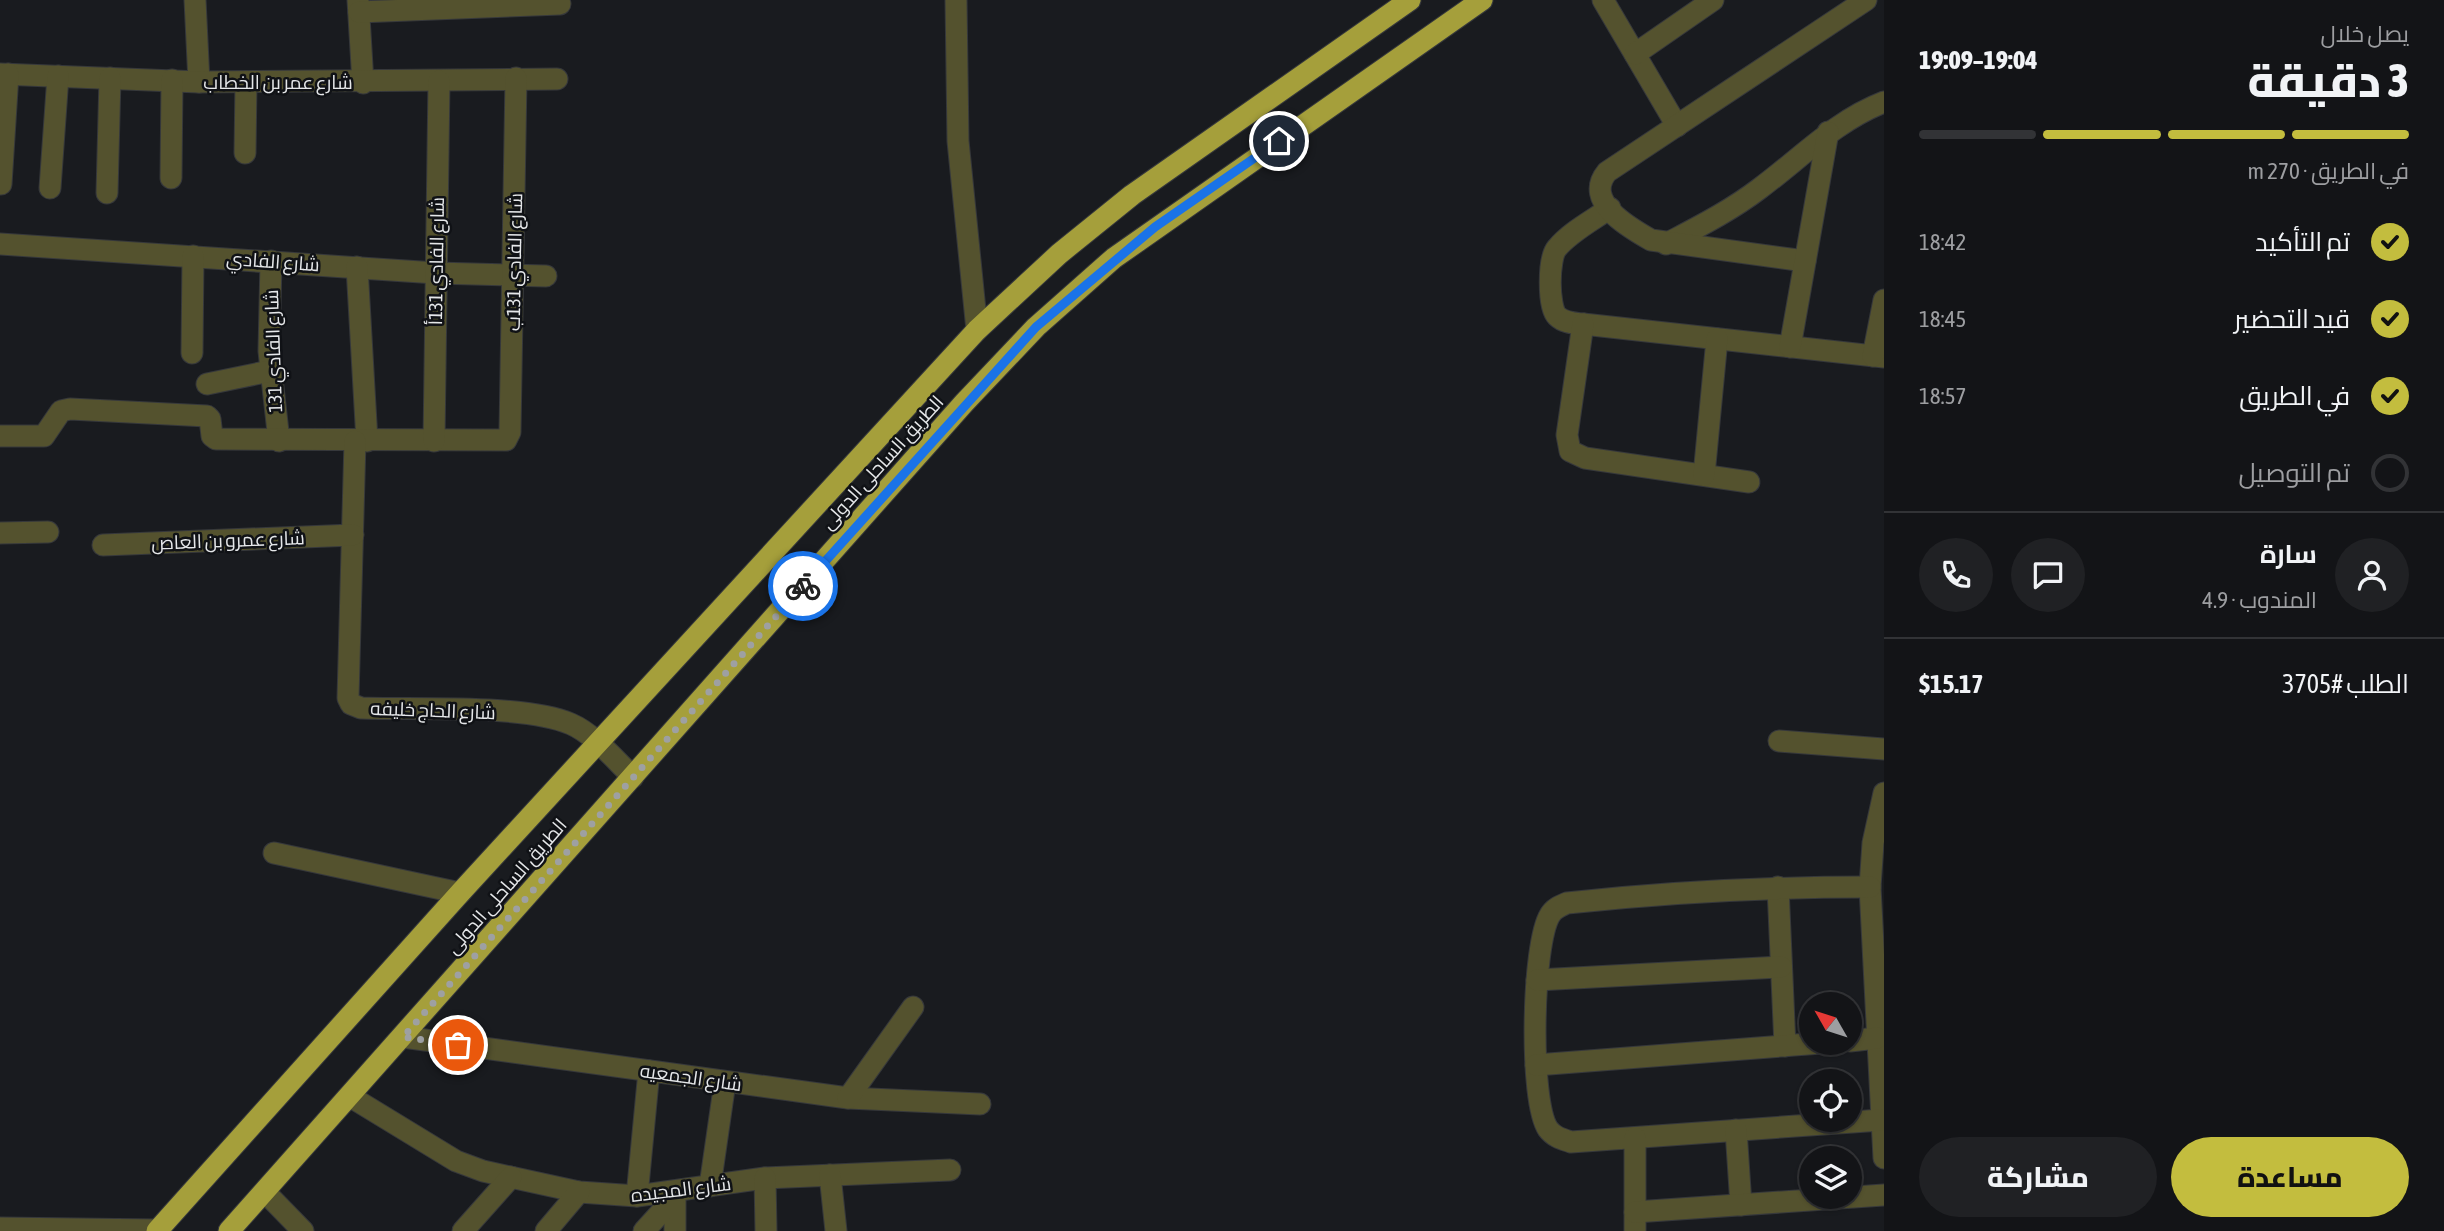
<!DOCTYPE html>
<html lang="ar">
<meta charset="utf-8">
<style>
body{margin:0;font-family:"Asap Condensed",Cairo,sans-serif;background:#202124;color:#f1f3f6;direction:rtl;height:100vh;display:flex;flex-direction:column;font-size:26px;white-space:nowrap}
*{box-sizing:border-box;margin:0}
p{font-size:23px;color:#9d9ea1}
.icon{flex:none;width:38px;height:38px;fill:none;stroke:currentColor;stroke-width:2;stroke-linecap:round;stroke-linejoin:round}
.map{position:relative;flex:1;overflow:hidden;direction:ltr}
.drawer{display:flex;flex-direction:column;background:#131417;width:560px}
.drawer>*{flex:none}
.needle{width:46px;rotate:309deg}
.tools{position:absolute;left:1799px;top:992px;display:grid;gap:14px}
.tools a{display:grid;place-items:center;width:63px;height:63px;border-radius:50%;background:#131417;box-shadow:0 2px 5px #0004,0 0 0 2px #323336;font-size:35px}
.pin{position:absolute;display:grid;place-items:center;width:60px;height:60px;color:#fff;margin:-30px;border:4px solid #fff;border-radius:50%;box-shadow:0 2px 7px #0007}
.courier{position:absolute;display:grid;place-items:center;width:70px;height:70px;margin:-35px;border:5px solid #1a73e8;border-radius:50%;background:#fff;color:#222;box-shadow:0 2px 9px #0007}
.summary em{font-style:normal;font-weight:800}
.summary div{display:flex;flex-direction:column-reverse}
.summary{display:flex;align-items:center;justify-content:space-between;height:119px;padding:0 35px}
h1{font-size:46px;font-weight:800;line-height:52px}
.bar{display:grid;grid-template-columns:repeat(4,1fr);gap:10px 7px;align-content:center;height:84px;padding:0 35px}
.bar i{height:9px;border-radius:5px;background:#323336}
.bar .on{background:#c3bd3e}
.bar p{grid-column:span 4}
.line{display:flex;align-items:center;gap:18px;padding:0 35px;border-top:2px solid #323336}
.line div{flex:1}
.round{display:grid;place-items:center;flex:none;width:74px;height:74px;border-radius:37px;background:#202124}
ol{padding:0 35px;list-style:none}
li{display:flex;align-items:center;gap:21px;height:77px}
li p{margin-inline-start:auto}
li .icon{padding:7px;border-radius:50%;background:#c3bd3e;color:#111;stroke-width:4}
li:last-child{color:#9d9ea1}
li i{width:38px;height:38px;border:4px solid #323336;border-radius:50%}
.button{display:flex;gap:14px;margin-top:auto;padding:14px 35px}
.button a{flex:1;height:80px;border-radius:42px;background:#c3bd3e;color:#111;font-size:28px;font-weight:800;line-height:80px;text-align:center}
.button a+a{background:#202124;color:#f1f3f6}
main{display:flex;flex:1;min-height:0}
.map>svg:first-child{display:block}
</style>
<main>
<section class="drawer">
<div class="summary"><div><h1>3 دقيقة</h1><p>يصل خلال</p></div><em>19:04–19:09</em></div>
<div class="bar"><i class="on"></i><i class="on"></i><i class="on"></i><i></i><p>في الطريق · 270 m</p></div>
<ol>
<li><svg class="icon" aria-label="check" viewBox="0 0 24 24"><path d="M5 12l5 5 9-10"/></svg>تم التأكيد<p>18:42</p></li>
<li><svg class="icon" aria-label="check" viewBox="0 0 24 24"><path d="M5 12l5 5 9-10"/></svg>قيد التحضير<p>18:45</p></li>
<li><svg class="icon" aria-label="check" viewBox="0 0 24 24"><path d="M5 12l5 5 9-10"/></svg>في الطريق<p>18:57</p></li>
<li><i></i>تم التوصيل</li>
</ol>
<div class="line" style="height:126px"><a class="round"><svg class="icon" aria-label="person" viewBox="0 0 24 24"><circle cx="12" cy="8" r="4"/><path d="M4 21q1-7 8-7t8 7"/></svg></a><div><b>سارة</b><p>المندوب · 4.9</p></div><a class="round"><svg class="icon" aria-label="chat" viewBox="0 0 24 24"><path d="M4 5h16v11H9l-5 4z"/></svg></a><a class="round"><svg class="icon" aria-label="phone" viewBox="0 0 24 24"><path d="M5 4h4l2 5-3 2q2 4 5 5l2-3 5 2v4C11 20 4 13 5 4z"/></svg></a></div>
<div class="line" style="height:91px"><div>الطلب #3705</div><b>$15.17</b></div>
<div class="button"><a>مساعدة</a><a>مشاركة</a></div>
</section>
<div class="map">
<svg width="1884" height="1231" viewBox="0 0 1884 1231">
<rect width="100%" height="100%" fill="#191b1f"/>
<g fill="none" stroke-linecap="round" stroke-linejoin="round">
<!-- minor casing -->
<g stroke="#36383b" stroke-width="23">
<g id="minor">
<polyline points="195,0 199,82"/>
<polyline points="358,0 363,83"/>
<polyline points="956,0 958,141 977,330"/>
<polyline points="1603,0 1677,126"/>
<polyline points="359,12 560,4"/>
<polyline points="1635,54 1713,0"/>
<polyline points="0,74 199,82 557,79"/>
<polyline points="245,153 246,82"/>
<polyline points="171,178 172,80"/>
<polyline points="1,184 8,74"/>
<polyline points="50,188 58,76"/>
<polyline points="107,193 110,78"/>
<path d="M1610,208C1593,220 1570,232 1557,248C1548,258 1548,307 1557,316C1564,323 1574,323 1583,324L1884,357"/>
<polyline points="0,244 436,273 546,276"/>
<path d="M1666,244C1698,227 1730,211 1759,189C1801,158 1835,121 1884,102"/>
<polyline points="271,261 269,351 279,441"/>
<path d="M1805,261L1651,240C1628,227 1583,201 1607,172L1866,0"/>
<polyline points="357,267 367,441"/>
<polyline points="1583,324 1567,435 1570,451 1585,458 1749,482"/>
<polyline points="1790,347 1828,132"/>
<polyline points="192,353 193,256"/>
<polyline points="1873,356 1884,300"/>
<polyline points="207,384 270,371"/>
<polyline points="0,436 44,436 61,411 70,409 207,416 210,419 212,436 216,439 506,440 510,432 516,78"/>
<path d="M355,441L348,698L351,704L361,708C415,710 525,704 571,724C594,734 615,760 633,777"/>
<polyline points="434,441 439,81"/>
<polyline points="1704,475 1717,339"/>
<polyline points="0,533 48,532"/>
<polyline points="103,545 353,535"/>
<polyline points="1779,741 1884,749"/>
<polyline points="1884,793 1873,843 1870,887 1884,1158"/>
<polyline points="274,853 460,893"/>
<polyline points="1778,887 1785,1046"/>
<path d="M1870,887C1769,887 1669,892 1567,903C1560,906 1554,908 1550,915C1532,944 1529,1101 1548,1129C1554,1137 1562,1139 1571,1142L1881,1120"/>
<polyline points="1537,980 1781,967"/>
<polyline points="403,1037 848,1098 980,1104"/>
<polyline points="1850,1041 1877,1038"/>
<polyline points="1536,1065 1821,1043"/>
<polyline points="351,1097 456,1161 483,1171 579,1192 637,1196 765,1178 950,1170"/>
<polyline points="848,1098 913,1007"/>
<polyline points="1736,1130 1741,1205"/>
<polyline points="1635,1138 1635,1231"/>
<polyline points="830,1175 836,1231"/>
<polyline points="765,1178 766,1231"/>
<polyline points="710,1186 725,1082"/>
<polyline points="265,1192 303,1231"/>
<polyline points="675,1192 675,1231"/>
<polyline points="637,1196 649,1071"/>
<polyline points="1635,1212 1884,1195"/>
<polyline points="0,1228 157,1230"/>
<polyline points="463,1231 511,1177"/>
<polyline points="546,1231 579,1192"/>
<polyline points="644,1231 674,1198"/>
</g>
</g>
<!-- highway casing -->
<g stroke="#36383b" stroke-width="23">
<g id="highway">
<polyline points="157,1231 460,893 977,330 1059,254 1132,195 1410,0"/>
<polyline points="229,1231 964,403 1036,327 1114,258 1482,0"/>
</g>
</g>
<!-- minor -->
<use href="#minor" stroke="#54522e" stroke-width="21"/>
<!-- highway -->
<use href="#highway" stroke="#a59f3b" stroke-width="21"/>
</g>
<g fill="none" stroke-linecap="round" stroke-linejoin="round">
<!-- done -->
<polyline stroke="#9ea0a2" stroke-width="7" stroke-dasharray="0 12.6" points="458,1045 403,1037 803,586"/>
<!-- route -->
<polyline stroke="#1a73e8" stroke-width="9" points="803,586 1036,327 1155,227 1279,141"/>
</g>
<g text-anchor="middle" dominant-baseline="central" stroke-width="5" stroke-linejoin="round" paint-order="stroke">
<!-- street labels -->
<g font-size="19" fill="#e5e7e9" stroke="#101216">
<text x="278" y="82">شارع عمر بن الخطاب</text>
<text transform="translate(273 261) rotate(4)">شارع الفادي</text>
<text transform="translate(436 261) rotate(-89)">شارع الفادي 131أ</text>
<text transform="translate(514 262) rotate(-89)">شارع الفادي 131ب</text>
<text transform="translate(273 351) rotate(-92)">شارع الفادي 131</text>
<text transform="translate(882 462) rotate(-48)">الطريق الساحلى الدولى</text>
<text transform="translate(228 540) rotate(-2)">شارع عمرو بن العاص</text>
<text transform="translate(433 710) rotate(2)">شارع الحاج خليفه</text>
<text transform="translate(506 886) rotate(-49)">الطريق الساحلى الدولى</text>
<text transform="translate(691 1077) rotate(8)">شارع الجمعيه</text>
<text transform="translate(681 1189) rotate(-7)">شارع المجيده</text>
</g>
</g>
</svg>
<div class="tools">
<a><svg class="needle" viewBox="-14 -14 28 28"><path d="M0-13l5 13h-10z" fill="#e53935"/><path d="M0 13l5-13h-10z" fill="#9d9ea1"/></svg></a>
<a><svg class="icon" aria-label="locate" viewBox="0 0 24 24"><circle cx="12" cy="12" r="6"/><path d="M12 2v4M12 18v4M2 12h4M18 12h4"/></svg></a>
<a><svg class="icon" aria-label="layers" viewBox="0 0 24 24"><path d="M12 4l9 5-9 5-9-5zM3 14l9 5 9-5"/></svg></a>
</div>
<div class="pin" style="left:458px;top:1045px;background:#ea580c"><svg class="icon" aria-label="bag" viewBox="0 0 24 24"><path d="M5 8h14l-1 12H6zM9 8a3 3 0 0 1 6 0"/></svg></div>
<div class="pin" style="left:1279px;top:141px;background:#1f2937"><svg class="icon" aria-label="home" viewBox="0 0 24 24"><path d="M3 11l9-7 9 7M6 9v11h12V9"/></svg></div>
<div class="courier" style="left:803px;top:586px"><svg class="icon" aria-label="bike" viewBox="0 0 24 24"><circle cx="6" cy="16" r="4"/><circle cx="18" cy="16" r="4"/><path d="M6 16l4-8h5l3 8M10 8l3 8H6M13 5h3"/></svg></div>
</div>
</main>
